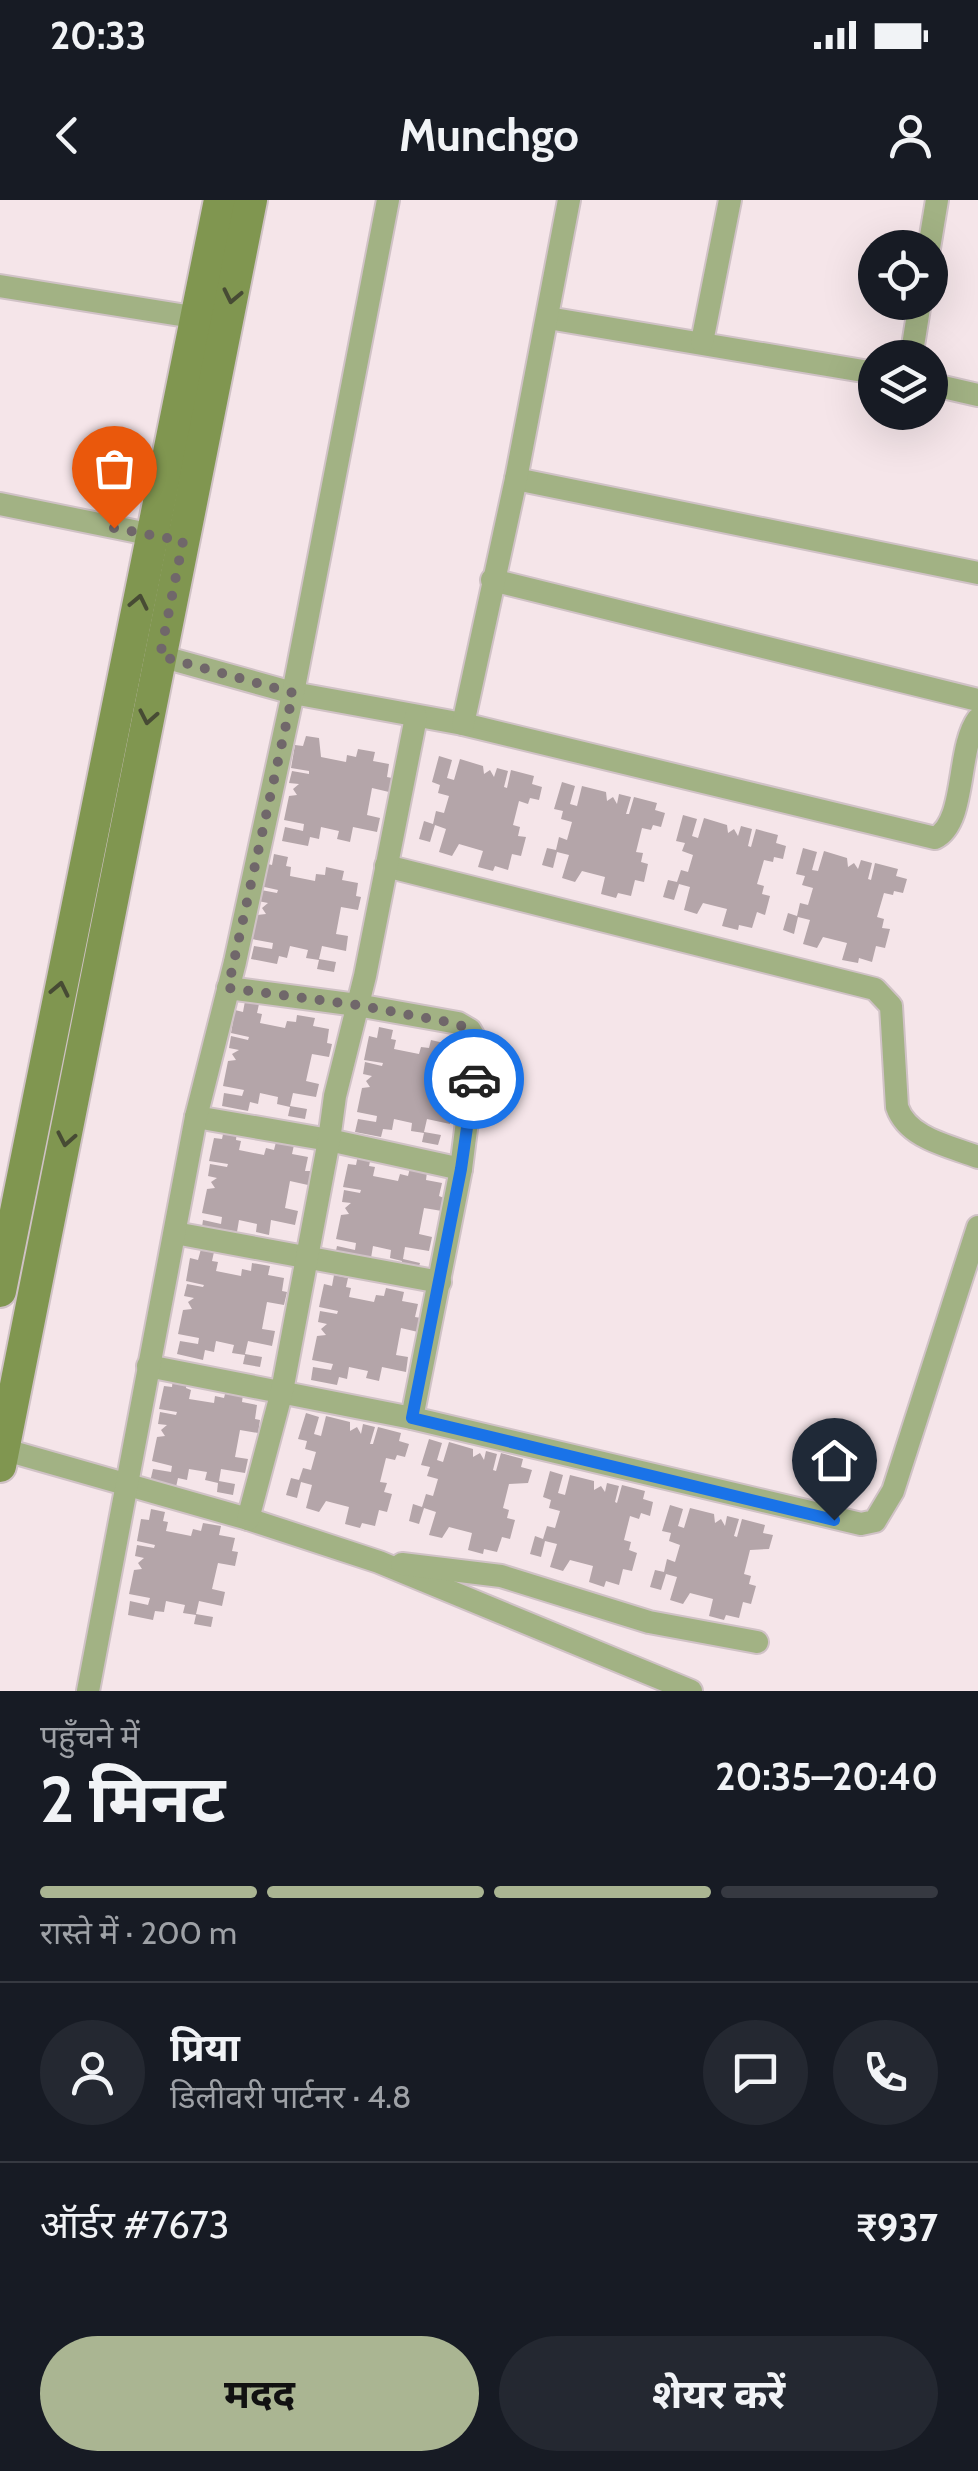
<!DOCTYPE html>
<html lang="hi">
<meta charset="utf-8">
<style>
body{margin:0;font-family:Cabin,"Noto Sans Devanagari",sans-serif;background:#242831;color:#f1f3f6;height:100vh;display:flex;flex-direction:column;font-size:38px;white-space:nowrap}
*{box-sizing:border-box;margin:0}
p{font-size:32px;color:#9ea1a6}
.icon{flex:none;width:55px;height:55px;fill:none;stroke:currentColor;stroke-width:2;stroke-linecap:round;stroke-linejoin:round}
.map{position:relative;height:1491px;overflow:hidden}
.panel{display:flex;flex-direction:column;background:#171b24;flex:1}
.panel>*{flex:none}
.tools{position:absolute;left:858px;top:30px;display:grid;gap:20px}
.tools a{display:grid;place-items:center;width:90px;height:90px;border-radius:50%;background:#171b24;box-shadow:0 10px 40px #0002;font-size:50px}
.pin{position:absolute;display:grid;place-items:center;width:85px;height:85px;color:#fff;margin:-102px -42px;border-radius:50% 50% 50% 0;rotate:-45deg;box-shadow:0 0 10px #0007}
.pin .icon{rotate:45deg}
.courier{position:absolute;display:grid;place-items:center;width:100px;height:100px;margin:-50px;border:8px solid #1a73e8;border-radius:50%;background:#fff;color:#222;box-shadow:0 2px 12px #0007}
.summary em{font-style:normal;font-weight:700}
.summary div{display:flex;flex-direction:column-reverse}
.summary{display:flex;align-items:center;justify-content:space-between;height:170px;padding:0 40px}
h1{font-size:65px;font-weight:700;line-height:75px}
.bar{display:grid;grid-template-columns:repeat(4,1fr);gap:15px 10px;align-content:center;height:120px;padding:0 40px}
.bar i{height:12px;border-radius:8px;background:#363941}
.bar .on{background:#aab592}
.bar p{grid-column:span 4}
.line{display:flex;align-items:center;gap:25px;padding:0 40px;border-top:2px solid #363941}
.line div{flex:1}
.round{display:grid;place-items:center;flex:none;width:105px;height:105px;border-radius:52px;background:#242831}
.primary-button{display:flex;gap:20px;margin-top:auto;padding:20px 40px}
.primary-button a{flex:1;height:115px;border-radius:60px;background:#aab592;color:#111;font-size:40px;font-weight:700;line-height:115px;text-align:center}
.primary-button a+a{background:#242831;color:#f1f3f6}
.status{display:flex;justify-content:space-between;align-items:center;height:70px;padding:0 50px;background:#171b24;direction:ltr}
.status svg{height:28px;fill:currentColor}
header{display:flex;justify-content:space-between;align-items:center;height:130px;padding:0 40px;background:#171b24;font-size:45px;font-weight:700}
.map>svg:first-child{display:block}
</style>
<div class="status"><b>20:33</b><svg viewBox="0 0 49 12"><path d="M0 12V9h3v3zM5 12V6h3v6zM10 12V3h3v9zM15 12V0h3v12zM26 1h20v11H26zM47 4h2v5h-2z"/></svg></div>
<header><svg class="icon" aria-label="back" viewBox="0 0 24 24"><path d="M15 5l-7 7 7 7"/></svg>Munchgo<svg class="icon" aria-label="person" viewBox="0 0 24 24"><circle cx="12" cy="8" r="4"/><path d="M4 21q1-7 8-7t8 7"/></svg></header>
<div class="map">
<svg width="978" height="1491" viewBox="0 0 978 1491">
<rect width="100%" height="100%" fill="#f5e5e9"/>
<!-- building -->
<g fill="#b4a5a9">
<polygon points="306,536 319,538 321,557 346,562 347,555 356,557 358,549 375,552 373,561 389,564 387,577 392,578 389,592 372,588 367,615 380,618 377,632 353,627 350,642 337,639 339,631 321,627 319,639 310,637 308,646 282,641 285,627 303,631 304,624 284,620 289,596 297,595 293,589 299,584 289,583 292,571 309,574 309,571 291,568 295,545 303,546"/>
<polygon points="439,556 452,560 447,578 454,580 460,559 483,566 484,574 490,570 494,577 497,568 508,571 504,587 507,588 511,570 534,576 532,584 542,587 539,600 530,598 528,604 519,601 513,625 520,627 518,636 526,637 521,656 512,654 508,670 495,666 493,671 478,667 483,651 459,644 452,656 439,652 446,629 435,625 430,642 419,639 424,621 433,624 436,611 444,613 449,596 438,593 440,585 432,582"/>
<polygon points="562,582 575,586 570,604 577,606 582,586 606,592 607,601 613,597 617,604 619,594 631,597 626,614 629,614 634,597 657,603 655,610 665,613 661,627 653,625 651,630 642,628 636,652 643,653 641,662 648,664 644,682 635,680 631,696 618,693 616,698 601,694 605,677 582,671 575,682 562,678 569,655 557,652 553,668 542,665 547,648 556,650 559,637 567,640 572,622 561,619 563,611 554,609"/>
<polygon points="683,615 697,619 692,636 698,638 704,618 727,625 728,633 734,629 738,636 741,626 752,629 748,646 751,647 756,629 778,635 776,643 786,646 783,659 774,657 773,662 764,660 757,684 764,686 762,694 770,696 765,715 757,712 752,728 739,725 738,730 722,726 727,709 703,703 697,714 684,710 690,687 679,684 674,700 663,697 668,680 677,682 681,670 688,672 693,655 682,651 685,643 676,641"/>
<polygon points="803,648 817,652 812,670 818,671 824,651 847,658 848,667 854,663 858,669 861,660 872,663 868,679 871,680 875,663 898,669 896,676 907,679 903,693 894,691 893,695 884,693 877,717 884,719 882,728 890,729 885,748 876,746 872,762 859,758 858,763 842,760 847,743 823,737 817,748 803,744 810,720 798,717 794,734 783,730 788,713 797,716 800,703 808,705 813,688 802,685 805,676 796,674"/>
<polygon points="274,654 288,657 286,666 291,667 290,676 315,681 316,674 325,675 326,667 344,671 342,680 358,683 356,696 361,697 358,710 341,707 336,734 348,736 346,751 322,746 319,759 336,762 334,772 317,769 319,760 306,758 308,750 290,746 287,758 279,756 277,764 251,759 254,746 272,749 273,743 252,739 257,715 266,714 262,708 268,703 258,701 261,690 277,693 278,690 260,686 264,663 272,665"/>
<polygon points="245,801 259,804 257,813 262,814 260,823 285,828 287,821 296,822 297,815 315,818 313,826 329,829 327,843 332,844 329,857 312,854 306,881 319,884 316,897 293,893 290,906 307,909 305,919 288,916 290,907 277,904 278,897 260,893 258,904 250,902 248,911 222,906 224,893 242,896 244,890 223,886 228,861 236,860 232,854 239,850 229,848 231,836 248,840 249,837 231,833 235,810 243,812"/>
<polygon points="379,827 393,830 391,839 396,840 394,849 419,854 421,847 429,848 431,840 448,844 447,853 463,856 460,869 466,870 463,883 445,880 440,907 453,909 450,924 427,919 424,932 441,935 438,945 422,942 424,933 411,931 412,923 394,919 392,930 383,929 381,937 355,932 358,919 376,922 377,916 357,912 362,888 370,887 366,881 372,876 363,874 365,862 382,866 383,863 364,860 369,836 377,838"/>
<polygon points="224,929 237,931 236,940 241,941 239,950 264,955 266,948 274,950 276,942 294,945 292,954 308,957 305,971 311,971 308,985 290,981 285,1008 298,1011 295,1025 271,1020 269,1035 256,1032 257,1024 239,1020 237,1032 228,1030 227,1039 201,1034 203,1020 221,1024 222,1017 202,1013 207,989 215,988 211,982 217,978 208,976 210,964 227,967 228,964 209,961 214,938 222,939"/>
<polygon points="358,955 371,957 369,966 375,967 373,976 398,981 400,974 408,976 410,968 427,972 426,980 442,983 439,996 444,998 442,1011 424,1008 419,1034 432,1037 429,1051 405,1047 403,1059 420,1063 417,1073 401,1070 402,1061 390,1058 391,1050 373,1046 371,1058 362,1056 360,1065 334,1060 337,1046 355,1050 356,1043 336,1039 341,1015 349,1014 345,1008 351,1003 342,1002 344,990 360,993 361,990 343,987 348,964 356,965"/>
<polygon points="201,1049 214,1052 212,1061 218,1062 216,1071 241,1076 242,1069 251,1071 252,1063 270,1066 268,1075 284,1078 282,1091 287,1092 284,1105 267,1102 262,1129 275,1131 272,1146 248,1141 245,1154 262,1157 260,1167 243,1164 245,1155 232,1153 234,1145 216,1141 214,1152 205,1150 203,1160 177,1154 180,1141 198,1144 199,1138 178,1134 183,1110 192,1109 188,1102 194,1098 184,1096 187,1084 203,1087 204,1085 186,1081 190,1058 198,1060"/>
<polygon points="334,1075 348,1078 346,1087 351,1088 349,1097 374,1102 376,1095 384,1096 386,1088 404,1092 402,1101 418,1104 415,1117 421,1118 418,1132 401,1128 396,1155 408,1157 406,1172 382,1167 379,1181 366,1178 368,1171 349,1167 347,1179 339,1177 337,1185 311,1180 313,1167 331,1170 333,1164 312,1160 317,1136 326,1135 321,1129 327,1124 318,1122 320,1111 337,1114 338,1111 319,1107 324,1084 332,1086"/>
<polygon points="173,1177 187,1180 186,1188 191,1190 189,1199 214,1203 215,1196 224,1198 226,1190 243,1194 242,1202 257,1205 255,1219 260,1220 258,1233 240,1230 235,1257 248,1259 245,1273 221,1269 219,1281 235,1284 233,1295 217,1292 218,1283 205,1280 207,1272 189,1269 187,1280 178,1278 176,1287 150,1282 153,1269 171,1272 172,1266 152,1261 157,1237 165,1236 161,1230 167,1225 158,1224 160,1212 176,1215 177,1212 159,1209 164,1186 172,1187"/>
<polygon points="306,1213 319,1217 314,1234 321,1236 326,1216 350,1222 350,1231 357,1227 361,1234 363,1224 375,1227 370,1244 373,1244 378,1227 401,1233 399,1241 409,1244 405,1257 397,1255 395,1260 386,1258 380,1282 387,1283 384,1292 392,1294 387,1312 379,1310 375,1326 362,1323 360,1328 345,1324 349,1307 326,1301 319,1312 306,1308 312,1285 301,1282 297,1298 286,1295 291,1278 299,1280 303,1268 311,1270 316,1252 305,1249 307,1241 298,1239"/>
<polygon points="429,1239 442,1243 437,1260 443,1262 449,1242 473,1249 473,1257 480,1253 484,1260 486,1251 497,1254 493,1270 496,1271 501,1253 523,1259 521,1267 532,1270 528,1283 509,1284 503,1308 509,1310 507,1318 515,1320 510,1339 502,1337 497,1352 484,1349 483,1354 468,1350 472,1333 449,1327 442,1338 429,1335 436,1312 424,1308 419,1324 409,1321 413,1304 422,1307 426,1294 433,1296 438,1279 427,1276 430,1267 421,1265"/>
<polygon points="550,1271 563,1275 558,1293 565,1295 570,1275 594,1281 594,1290 601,1286 605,1292 607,1283 619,1286 615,1302 617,1303 622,1285 645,1291 643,1299 653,1302 650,1316 641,1313 639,1319 630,1316 624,1340 631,1342 629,1350 637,1353 632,1371 623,1369 619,1385 606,1381 604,1387 589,1382 593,1366 570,1360 563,1371 550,1367 557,1344 545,1341 541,1357 530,1354 535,1336 543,1339 547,1326 555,1328 560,1311 549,1308 551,1300 543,1297"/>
<polygon points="670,1305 683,1309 678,1326 684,1328 690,1308 714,1314 715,1323 721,1319 725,1326 727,1316 739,1319 734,1336 737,1337 742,1319 765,1325 763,1333 773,1335 769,1349 750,1350 744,1374 751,1376 749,1384 756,1386 751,1404 743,1402 739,1418 726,1415 724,1420 709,1416 713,1399 690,1393 683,1404 670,1400 677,1377 666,1374 661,1390 650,1387 655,1370 664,1372 667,1359 675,1362 680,1345 669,1341 671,1333 662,1331"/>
<polygon points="151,1309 165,1312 163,1321 168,1322 166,1331 191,1336 193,1329 201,1331 203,1323 221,1326 219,1335 235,1338 232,1351 238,1352 235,1366 218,1363 212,1389 225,1392 222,1406 199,1401 196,1414 213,1417 211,1427 194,1424 196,1415 183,1413 185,1405 166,1401 164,1412 155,1411 153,1420 128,1415 130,1401 148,1405 150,1398 129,1394 134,1370 142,1369 138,1363 144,1358 135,1356 137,1345 154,1348 155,1345 137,1341 141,1319 149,1320"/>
</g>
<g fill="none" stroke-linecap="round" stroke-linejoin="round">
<!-- street casing -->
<g stroke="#d0c2c6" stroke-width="26">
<g id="street">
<polyline points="929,48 937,0"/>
<polyline points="0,86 199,118"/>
<polyline points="548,118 875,173"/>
<polyline points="702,142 730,0"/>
<polyline points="911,158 920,102"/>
<polyline points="930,184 978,195"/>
<polyline points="516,279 978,373"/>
<polyline points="0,304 163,337"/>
<polyline points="492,380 978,500"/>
<path d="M160,456L293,493L463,524L935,638C967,622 956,549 978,519"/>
<polyline points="463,524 516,279 569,0"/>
<path d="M386,666L875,789L891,806L897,907C908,939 950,946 978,957"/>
<polyline points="228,788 357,805 458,823 470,830 477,842 461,969 412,1218"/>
<polyline points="196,917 329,940 461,969"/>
<polyline points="175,1033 440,1082"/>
<polyline points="148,1166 412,1218 861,1324 875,1321 893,1291 978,1027"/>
<polyline points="2,1249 248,1319 379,1362 691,1491"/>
<polyline points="248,1319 282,1191 329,940 335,896 365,776 416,517"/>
<polyline points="402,1364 501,1376 649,1422 757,1442"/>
<polyline points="88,1491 196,917 235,762 293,493 388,0"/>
</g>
</g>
<!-- secondary casing -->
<g stroke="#d0c2c6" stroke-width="36">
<g id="secondary">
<polyline points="0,1091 220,0"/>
<polyline points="0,1266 251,0"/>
</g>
</g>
<!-- street -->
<use href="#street" stroke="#a2b284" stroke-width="22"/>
<!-- secondary -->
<use href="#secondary" stroke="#809650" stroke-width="32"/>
</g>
<!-- one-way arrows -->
<defs><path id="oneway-chevron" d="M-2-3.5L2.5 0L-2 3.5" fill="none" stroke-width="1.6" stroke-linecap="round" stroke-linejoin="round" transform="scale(2.5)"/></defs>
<g stroke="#474b34">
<use href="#oneway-chevron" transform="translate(232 96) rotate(102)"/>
<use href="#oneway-chevron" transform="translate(139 402) rotate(-78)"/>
<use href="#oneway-chevron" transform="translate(148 517) rotate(101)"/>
<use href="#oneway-chevron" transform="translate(60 789) rotate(-78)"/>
<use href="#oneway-chevron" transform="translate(66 939) rotate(101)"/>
</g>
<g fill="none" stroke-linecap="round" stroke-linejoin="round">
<!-- done -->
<path stroke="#70676a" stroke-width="10" stroke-dasharray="0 18" d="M114,328L183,341L160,456L293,493L228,788L357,805L458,824C482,837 478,855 474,879"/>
<!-- route -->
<polyline stroke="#1a73e8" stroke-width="12" points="474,879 461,969 412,1218 834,1320"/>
</g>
</svg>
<div class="tools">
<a><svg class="icon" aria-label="locate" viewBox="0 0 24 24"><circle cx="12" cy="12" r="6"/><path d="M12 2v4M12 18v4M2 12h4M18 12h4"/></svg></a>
<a><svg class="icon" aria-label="layers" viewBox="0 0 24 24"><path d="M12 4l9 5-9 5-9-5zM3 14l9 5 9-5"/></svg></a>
</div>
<div class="pin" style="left:114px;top:328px;background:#ea580c"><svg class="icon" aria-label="bag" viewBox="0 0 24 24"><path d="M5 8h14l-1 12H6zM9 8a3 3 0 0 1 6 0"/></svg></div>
<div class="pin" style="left:834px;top:1320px;background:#1f2937"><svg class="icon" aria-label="home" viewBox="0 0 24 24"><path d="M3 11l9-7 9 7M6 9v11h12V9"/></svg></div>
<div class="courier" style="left:474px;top:879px"><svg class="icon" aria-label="car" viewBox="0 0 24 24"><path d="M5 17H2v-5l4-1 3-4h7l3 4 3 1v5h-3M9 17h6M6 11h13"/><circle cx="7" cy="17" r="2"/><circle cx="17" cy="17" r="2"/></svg></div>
</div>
<section class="panel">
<div class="summary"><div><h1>2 मिनट</h1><p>पहुँचने में</p></div><em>20:35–20:40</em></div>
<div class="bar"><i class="on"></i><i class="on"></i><i class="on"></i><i></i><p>रास्ते में · 200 m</p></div>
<div class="line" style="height:180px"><a class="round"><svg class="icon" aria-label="person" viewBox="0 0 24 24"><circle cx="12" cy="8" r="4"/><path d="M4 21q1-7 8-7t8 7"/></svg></a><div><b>प्रिया</b><p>डिलीवरी पार्टनर · 4.8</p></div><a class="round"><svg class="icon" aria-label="chat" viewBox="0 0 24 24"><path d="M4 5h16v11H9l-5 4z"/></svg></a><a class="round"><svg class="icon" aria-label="phone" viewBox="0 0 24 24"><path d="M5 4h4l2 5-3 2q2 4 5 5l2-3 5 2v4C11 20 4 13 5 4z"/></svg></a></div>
<div class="line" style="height:130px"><div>ऑर्डर #7673</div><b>₹937</b></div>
<div class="primary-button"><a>मदद</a><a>शेयर करें</a></div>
</section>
